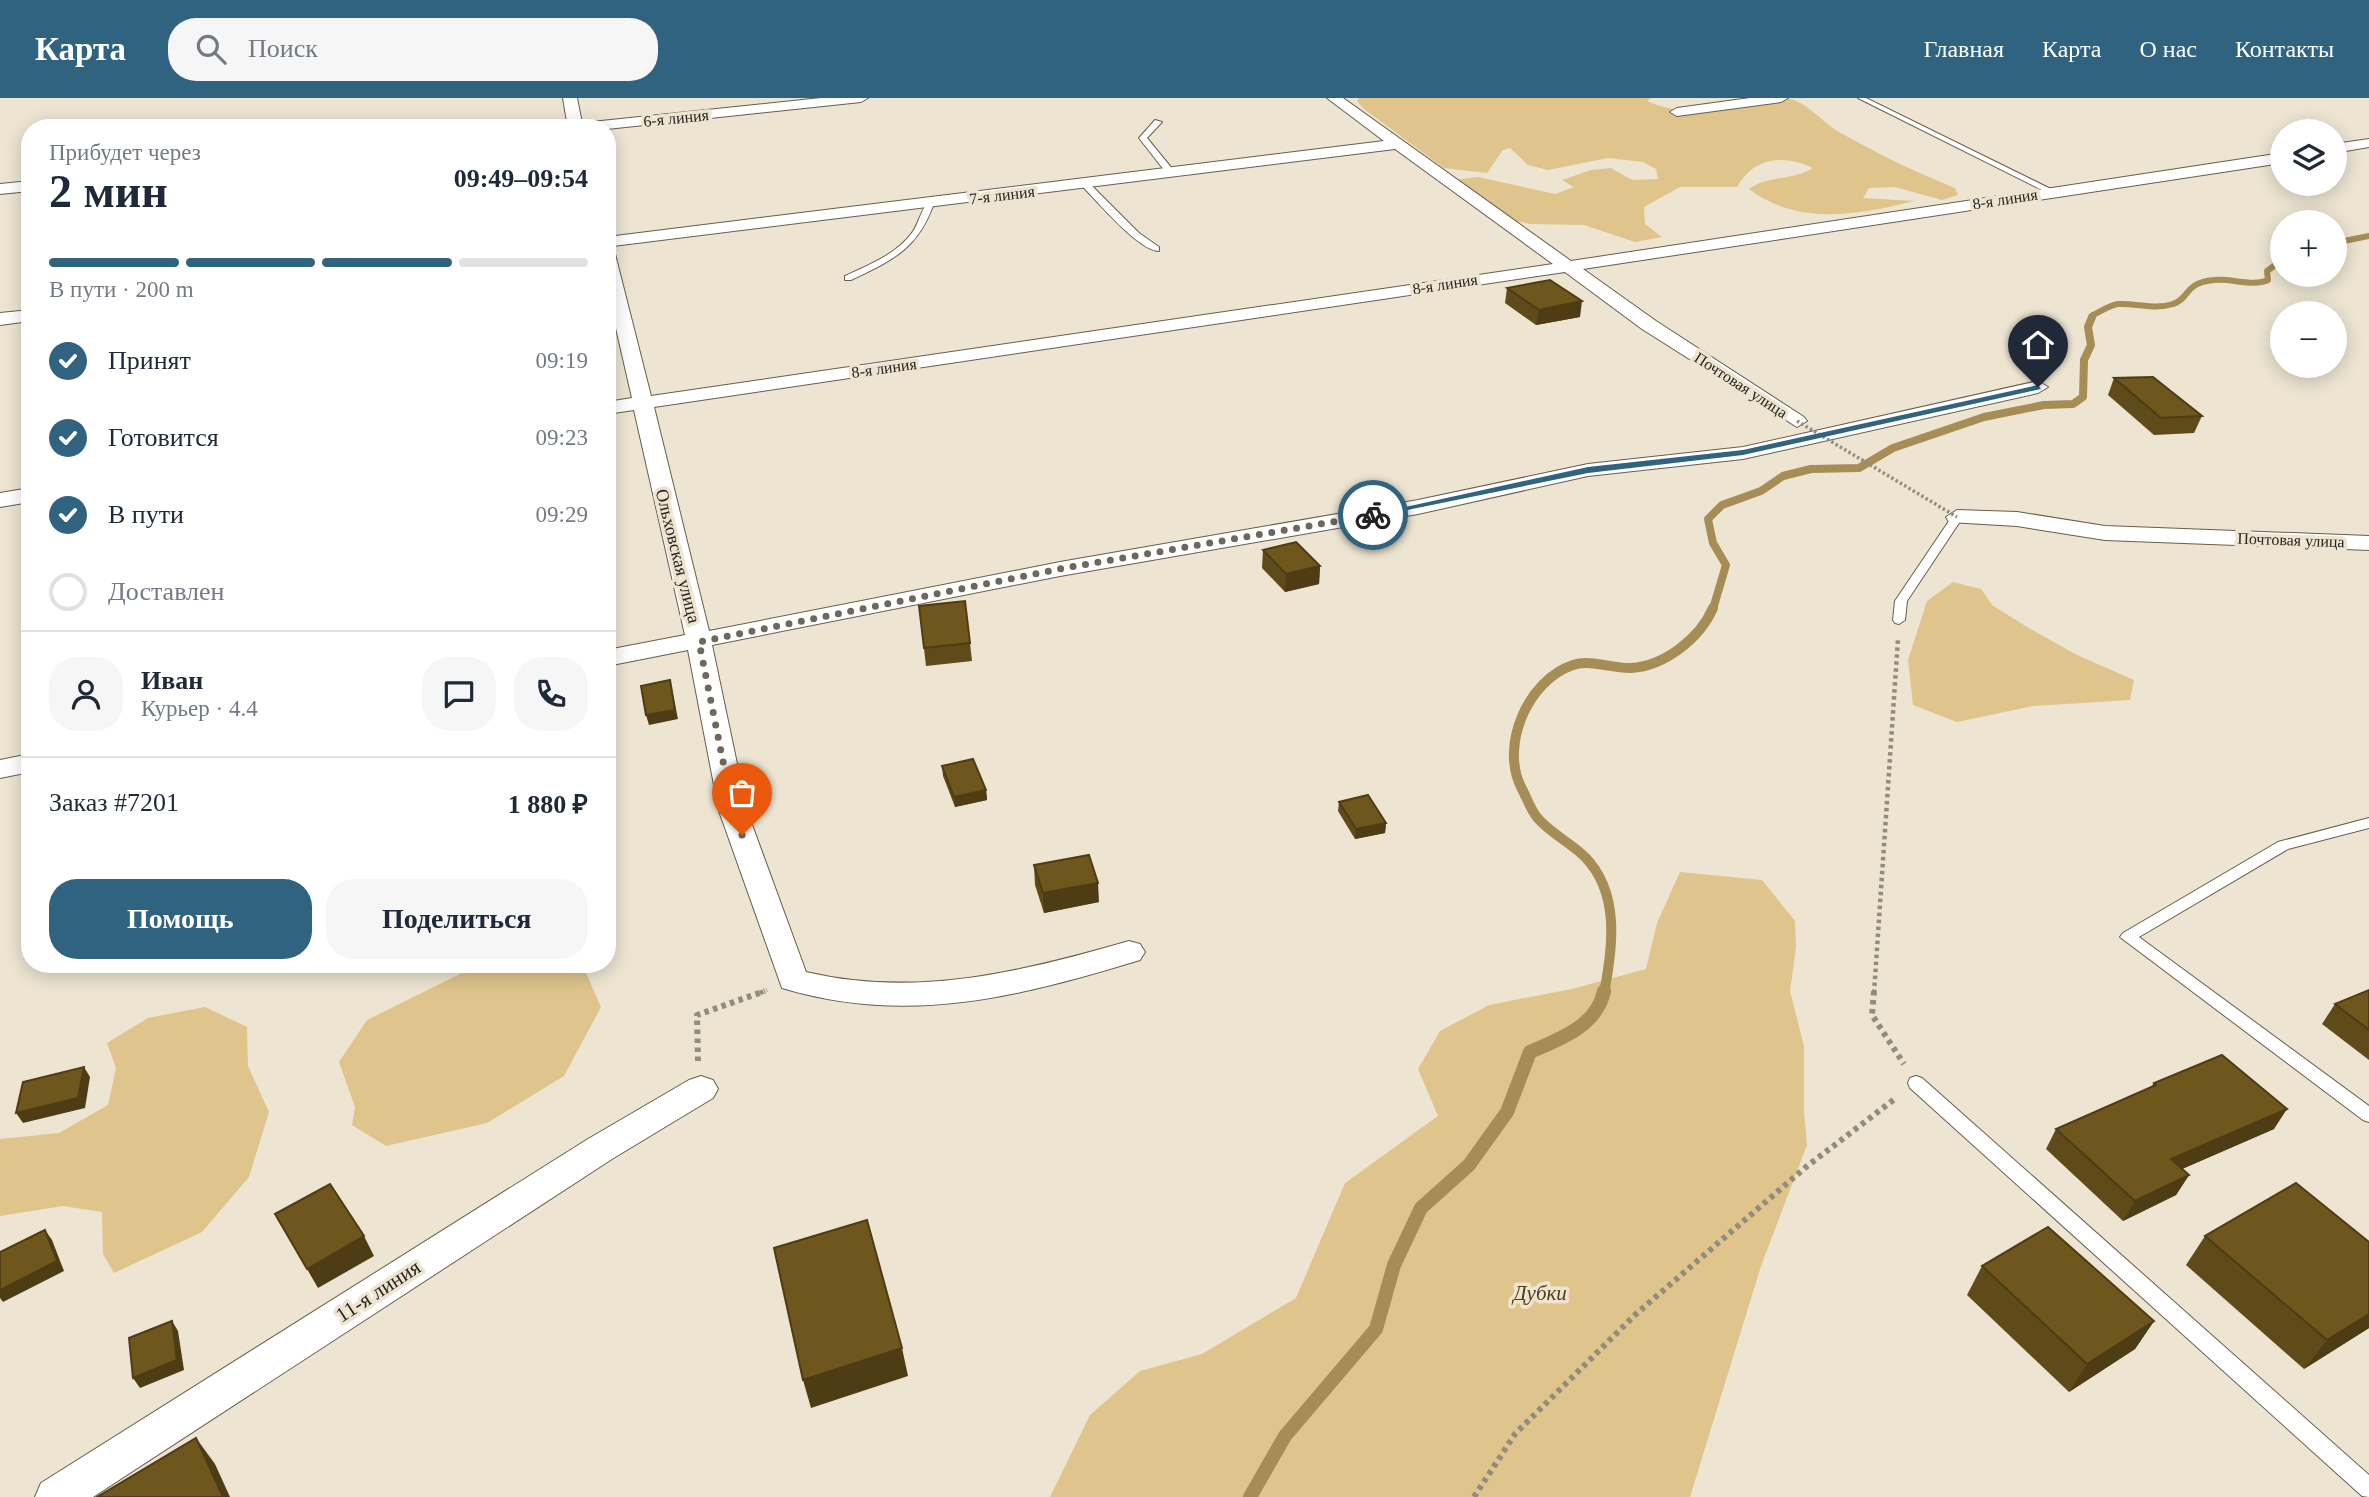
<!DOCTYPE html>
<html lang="ru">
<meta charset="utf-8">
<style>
body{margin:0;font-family:"Times New Roman",serif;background:#f6f6f7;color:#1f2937;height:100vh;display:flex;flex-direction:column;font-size:26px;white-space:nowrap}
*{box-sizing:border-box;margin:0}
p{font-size:23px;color:#747a83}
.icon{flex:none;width:38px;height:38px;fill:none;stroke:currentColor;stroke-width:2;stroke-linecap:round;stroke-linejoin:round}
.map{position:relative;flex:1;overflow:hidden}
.details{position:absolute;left:21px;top:21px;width:595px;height:854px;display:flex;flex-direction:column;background:#fff;border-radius:28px;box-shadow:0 4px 18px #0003}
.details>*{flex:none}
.buttons{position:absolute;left:2270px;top:21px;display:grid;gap:14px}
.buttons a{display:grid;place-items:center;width:77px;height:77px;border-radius:50%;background:#fff;box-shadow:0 4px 18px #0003;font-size:35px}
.pin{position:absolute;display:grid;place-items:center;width:60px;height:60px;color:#fff;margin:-72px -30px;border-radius:50% 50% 50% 0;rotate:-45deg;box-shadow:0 0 7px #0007}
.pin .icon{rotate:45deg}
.courier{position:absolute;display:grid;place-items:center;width:70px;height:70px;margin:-35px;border:5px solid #2f6380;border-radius:50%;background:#fff;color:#222;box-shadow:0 2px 9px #0007}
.head em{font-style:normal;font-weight:700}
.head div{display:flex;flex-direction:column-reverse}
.head{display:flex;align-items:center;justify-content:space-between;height:119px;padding:0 28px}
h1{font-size:46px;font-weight:700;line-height:52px}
.bar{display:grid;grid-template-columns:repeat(4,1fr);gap:10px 7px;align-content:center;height:84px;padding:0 28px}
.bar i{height:9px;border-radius:5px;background:#e0e1e3}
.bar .current{background:#2f6380}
.bar p{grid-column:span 4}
.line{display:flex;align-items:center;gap:18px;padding:0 28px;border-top:2px solid #e0e1e3}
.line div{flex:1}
.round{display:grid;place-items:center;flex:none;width:74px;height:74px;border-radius:28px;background:#f6f6f7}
ol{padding:0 28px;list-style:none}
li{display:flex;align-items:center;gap:21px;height:77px}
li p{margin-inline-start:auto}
li .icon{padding:7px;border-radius:50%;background:#2f6380;color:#fff;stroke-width:4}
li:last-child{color:#747a83}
li i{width:38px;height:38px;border:4px solid #e0e1e3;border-radius:50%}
.button{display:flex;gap:14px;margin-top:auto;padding:14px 28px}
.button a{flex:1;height:80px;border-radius:28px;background:#2f6380;color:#fff;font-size:28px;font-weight:700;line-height:80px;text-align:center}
.button a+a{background:#f6f6f7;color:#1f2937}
header{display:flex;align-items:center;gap:42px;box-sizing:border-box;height:98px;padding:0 35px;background:#2f6380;color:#fff}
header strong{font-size:33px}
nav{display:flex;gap:38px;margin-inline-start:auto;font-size:24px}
.search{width:490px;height:63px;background:#f6f6f7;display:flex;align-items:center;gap:18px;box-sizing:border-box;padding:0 24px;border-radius:28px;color:#747a83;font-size:26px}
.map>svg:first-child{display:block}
</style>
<header>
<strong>Карта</strong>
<div class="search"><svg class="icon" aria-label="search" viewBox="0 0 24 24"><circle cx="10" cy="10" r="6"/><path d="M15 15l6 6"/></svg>Поиск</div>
<nav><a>Главная</a><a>Карта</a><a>О нас</a><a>Контакты</a></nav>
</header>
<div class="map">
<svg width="2369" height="1399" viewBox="0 0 2369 1399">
<rect width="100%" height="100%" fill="#ede5d2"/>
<!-- green -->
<g fill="#dfc48b">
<path d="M1359,0H1651L1647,3C1694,25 1740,0 1790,1C1807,4 1823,25 1839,34C1876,55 1915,74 1955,90L1958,97L1942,102L1895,89L1869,90L1863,100L1914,103C1859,117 1798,128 1749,91C1767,77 1793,83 1813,70C1783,56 1754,59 1737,89H1680L1644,109L1645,126L1662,139L1635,144L1584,127L1530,126L1503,120L1453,82L1478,79L1555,96L1574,89L1562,82L1591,72L1611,70L1632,82L1658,81L1656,71L1643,64L1608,60L1548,72L1528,67L1510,50L1503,52L1487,75L1444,70L1364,11L1357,3Z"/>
<polygon points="1953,484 1981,491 1992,507 2027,529 2077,557 2134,582 2130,602 2033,608 1957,624 1913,607 1908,562 1927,503"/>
<polygon points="1680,774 1762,782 1795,823 1796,849 1790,893 1804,948 1804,1014 1807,1047 1761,1168 1690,1399 1050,1399 1090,1317 1140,1273 1202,1256 1296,1200 1345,1085 1438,1018 1418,971 1440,933 1489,907 1572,891 1646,871 1657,825"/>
<polygon points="480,866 578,866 586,875 601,909 564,978 487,1025 386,1048 352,1027 355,1009 339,964 367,922"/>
<polygon points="205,909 247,929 248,968 269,1014 249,1079 202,1134 114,1175 103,1156 102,1114 63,1108 0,1118 0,1041 59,1035 108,1007 116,970 107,945 148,920"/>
</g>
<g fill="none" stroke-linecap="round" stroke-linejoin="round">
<!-- stream-far3 -->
<g stroke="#a68c55" stroke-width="6">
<polyline points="2334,145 2369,138"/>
<path d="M2091,221L2093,217C2101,213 2110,207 2118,206C2137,205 2155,212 2173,206C2190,201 2183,185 2214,182C2230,180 2254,189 2268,182L2267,173L2282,162"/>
</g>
<!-- stream-far2 -->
<polyline stroke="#a68c55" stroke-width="8" points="1713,511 1726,467 1713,445 1708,421 1722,407 1761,393 1783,378 1811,371 1859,370 1893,350 1984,319 2044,307 2073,306 2083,299 2084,262 2091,247 2088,229 2092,219"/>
<!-- stream-far1 -->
<path stroke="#a68c55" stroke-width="10" d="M1604,895C1613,849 1620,795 1585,759C1570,744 1548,734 1536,718C1530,710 1526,698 1521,689C1500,647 1528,582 1573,567C1590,561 1614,571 1631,570C1665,568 1700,540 1713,510"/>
<!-- stream -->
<path stroke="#a68c55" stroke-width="14" d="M1250,1399L1285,1338L1376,1231L1394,1167L1421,1110L1469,1067L1507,1014L1530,954C1560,941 1597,928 1604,893"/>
<!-- service casing -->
<g stroke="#665e4e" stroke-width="2">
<g id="service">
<polygon points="1858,0 1866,0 2057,94 2050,96"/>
<polygon points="1155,22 1162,24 1147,40 1174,73 1174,77 1168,77 1139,40"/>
<path d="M1083,85H1089L1139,135L1159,149V153C1139,153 1098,104 1083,89Z"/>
<path d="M930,103L934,105C918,151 893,162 851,182H845V178C868,167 895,157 911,136C919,127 921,109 930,103Z"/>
<polygon points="1957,416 1963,419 1907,503 1905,522 1899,526 1895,525 1893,522 1895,503 1953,417"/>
<polygon points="2369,720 2369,730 2288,751 2139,839 2369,1008 2369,1024 2363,1022 2120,839 2123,835 2278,744"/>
<polygon points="1916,978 1922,980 2369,1377 2369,1399 2362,1398 1910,990 1908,985 1910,980"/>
</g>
</g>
<!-- minor casing -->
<g stroke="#665e4e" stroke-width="2">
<g id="minor">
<polygon points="563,0 577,0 582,25 821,0 868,0 861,4 607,31 568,30"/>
<path d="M1327,0H1343L1571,163L2282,55V65L1583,171L1656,223L1804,319L1807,323L1797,329L1642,231L1565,174L654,309L709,533L1060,464L1418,402L1588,366L1743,349L2038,283L2048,289L2038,295L1743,361L1588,378L1418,416L1060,478L712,547L747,713L806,874C916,900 1022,874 1129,843L1140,846L1145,854L1140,862C1018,899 908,928 782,890L719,713L688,552L607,568V552L685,537L634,312L607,316V304L632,300L607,191V139L1384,43ZM1395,51L1553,166L651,298L613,148Z"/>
<polygon points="1750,0 1788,0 1781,4 1677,18 1670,14 1677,10"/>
<polygon points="2369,41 2369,49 2334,55 2334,46"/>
<polygon points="30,83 30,93 0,96 0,86"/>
<polygon points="30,212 30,223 0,227 0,215"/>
<polygon points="30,390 30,404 0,409 0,395"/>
<polygon points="1957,412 2017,414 2105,428 2369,438 2369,452 2105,442 2017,428 1949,424 1946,419"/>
<polygon points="30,656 30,674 0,680 0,662"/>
<polygon points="701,978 713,982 718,991 713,1000 612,1061 93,1399 35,1399 41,1385 588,1041 689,982"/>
</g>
</g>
<!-- path-far1 -->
<g stroke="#928c7f" stroke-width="4.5" stroke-dasharray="3.5 3.5" stroke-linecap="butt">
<polyline points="760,895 767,892"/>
<polyline points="1874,895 1898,541"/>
</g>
<!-- path -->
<g stroke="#928c7f" stroke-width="6" stroke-dasharray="4.5 4.5" stroke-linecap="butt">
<polyline points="1874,893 1872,917 1904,966"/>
<polyline points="698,963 697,917 765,893"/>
<polyline points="1474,1399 1515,1336 1636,1216 1806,1069 1896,1000"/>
</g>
<!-- service -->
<use href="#service" fill="#fff" fill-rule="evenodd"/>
<!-- minor -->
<use href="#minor" fill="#fff" fill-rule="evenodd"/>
<!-- path-bridge -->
<polyline stroke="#928c7f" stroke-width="3.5" stroke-dasharray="2.5 2.5" stroke-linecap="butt" points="1797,323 1957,419"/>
</g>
<!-- wall -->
<g fill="#5f4a19">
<polygon points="1507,190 1580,219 1536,227 1505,205"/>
<polygon points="2114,280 2202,318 2194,335 2154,337 2108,297"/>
<polygon points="1263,452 1320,468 1319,486 1285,494 1262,470"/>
<polygon points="919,508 970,545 972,563 926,568"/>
<polygon points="942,668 986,692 987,702 955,709 943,678"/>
<polygon points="1339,704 1386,725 1385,735 1355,741 1338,713"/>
<polygon points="1034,767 1099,804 1044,815 1035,787"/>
<polygon points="2369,892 2369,962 2322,926 2335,906"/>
<polygon points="2154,985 2274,1031 2182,1071 2189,1077 2176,1097 2123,1123 2046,1051 2056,1031 2151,989"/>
<polygon points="2205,1138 2369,1230 2304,1271 2186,1167"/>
<polygon points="1982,1168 2154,1223 2135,1251 2069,1294 1967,1197"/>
</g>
<!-- shaded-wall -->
<g fill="#4d3c14">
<polygon points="1582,203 1580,219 1536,227 1539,212"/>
<polygon points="1320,468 1319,486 1285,494 1286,476"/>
<polygon points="670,582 678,621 649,627 646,617"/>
<polygon points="986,692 987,702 955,709 954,699"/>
<polygon points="1386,725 1385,735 1355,741 1356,731"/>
<polygon points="1098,785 1099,804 1044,815 1043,795"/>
<polygon points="84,969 90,979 85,1010 23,1025 16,1015"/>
<polygon points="2287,1011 2274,1031 2159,1081 2171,1061"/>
<polygon points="2189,1077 2176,1097 2123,1123 2135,1103"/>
<polygon points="45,1132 52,1142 64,1173 3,1204 0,1200 0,1192"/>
<polygon points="364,1138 374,1158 318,1190 307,1171"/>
<polygon points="2369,1216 2369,1230 2304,1271 2327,1242"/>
<polygon points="172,1223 178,1233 184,1272 140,1290 133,1280"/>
<polygon points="2154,1223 2135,1251 2069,1294 2087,1266"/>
<polygon points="902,1250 908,1278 811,1310 803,1282"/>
<polygon points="196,1340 215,1366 230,1399 223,1399"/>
</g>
<!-- building -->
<g fill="#6e561d" stroke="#4d3c14" stroke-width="2">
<polygon points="1550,182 1582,203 1539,212 1507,190"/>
<polygon points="2153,279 2202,318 2161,320 2114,280"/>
<polygon points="1296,444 1320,468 1286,476 1263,452"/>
<polygon points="965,503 970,545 924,550 919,508"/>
<polygon points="670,582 675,612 646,617 641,588"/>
<polygon points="973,661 986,692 954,699 942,668"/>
<polygon points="1368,697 1386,725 1356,731 1339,704"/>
<polygon points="1089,757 1098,785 1043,795 1034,767"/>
<polygon points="2369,892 2369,932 2335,906"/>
<polygon points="2222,957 2287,1011 2171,1061 2189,1077 2135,1103 2056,1031 2156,987 2154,985"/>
<polygon points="84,969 78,1000 16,1015 23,984"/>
<polygon points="2296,1085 2369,1144 2369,1216 2327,1242 2205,1138"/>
<polygon points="330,1086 364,1138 307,1171 275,1116"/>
<polygon points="867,1122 902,1250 803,1282 774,1150"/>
<polygon points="2048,1129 2154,1223 2087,1266 1982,1168"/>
<polygon points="45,1132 57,1163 0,1192 0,1154"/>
<polygon points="172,1223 177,1262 133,1280 129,1240"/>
<polygon points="196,1340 223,1399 97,1399"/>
</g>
<!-- route -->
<polygon fill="#2f6380" points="2038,287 2041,291 1743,357 1588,375 1373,419 1369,417 1588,369 1743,352"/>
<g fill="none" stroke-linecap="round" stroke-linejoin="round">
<!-- done -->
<polyline stroke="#6d685d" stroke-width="7" stroke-dasharray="0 12.6" points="742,737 733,713 699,544 1059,471 1373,417"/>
</g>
<g text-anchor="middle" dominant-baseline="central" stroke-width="7" stroke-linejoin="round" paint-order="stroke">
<!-- far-street labels -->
<g font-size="16" fill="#28241e" stroke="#ede5d2">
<text transform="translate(676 20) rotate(-6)">6-я линия</text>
<text transform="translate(1002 97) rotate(-7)">7-я линия</text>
<text transform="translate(2005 101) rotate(-9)">8-я линия</text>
<text transform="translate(1445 186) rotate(-9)">8-я линия</text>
<text transform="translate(884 270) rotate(-8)">8-я линия</text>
<text transform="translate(1741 287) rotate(33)">Почтовая улица</text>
<text transform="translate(2291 442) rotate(2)">Почтовая улица</text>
</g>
<!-- street labels -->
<g font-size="18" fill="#28241e" stroke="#ede5d2">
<text transform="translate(678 458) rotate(76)">Ольховская улица</text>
</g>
<!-- near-street labels -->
<g font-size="21" fill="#28241e" stroke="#ede5d2">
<text transform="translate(378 1193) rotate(-33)">11-я линия</text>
</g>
<!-- near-park labels -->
<g font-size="21" font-style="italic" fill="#513e10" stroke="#ede5d2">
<text x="1540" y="1195">Дубки</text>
</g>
</g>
</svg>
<div class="buttons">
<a><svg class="icon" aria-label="layers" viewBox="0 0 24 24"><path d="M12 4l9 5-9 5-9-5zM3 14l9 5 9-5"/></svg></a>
<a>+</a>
<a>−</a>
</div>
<div class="pin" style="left:742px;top:737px;background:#ea580c"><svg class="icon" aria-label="bag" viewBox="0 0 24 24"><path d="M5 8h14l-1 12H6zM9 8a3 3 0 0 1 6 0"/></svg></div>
<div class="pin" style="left:2038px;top:289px;background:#1f2937"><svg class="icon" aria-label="home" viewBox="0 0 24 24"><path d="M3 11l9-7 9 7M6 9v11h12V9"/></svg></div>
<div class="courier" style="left:1373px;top:417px"><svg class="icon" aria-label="bike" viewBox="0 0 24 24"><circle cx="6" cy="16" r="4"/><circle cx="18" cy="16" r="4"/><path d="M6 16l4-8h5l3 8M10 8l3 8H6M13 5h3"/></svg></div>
<section class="details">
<div class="head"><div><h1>2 мин</h1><p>Прибудет через</p></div><em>09:49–09:54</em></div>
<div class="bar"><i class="current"></i><i class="current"></i><i class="current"></i><i></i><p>В пути · 200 m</p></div>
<ol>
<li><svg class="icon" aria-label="check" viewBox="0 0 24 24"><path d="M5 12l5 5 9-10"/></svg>Принят<p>09:19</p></li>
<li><svg class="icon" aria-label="check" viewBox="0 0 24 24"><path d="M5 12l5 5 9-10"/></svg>Готовится<p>09:23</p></li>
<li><svg class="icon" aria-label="check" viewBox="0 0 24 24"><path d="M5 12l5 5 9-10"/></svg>В пути<p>09:29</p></li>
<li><i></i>Доставлен</li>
</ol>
<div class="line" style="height:126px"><a class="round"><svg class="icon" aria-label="person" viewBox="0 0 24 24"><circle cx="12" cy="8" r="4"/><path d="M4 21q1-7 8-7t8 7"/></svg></a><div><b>Иван</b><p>Курьер · 4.4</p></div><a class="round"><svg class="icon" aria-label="chat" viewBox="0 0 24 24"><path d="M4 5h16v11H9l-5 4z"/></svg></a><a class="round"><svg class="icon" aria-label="phone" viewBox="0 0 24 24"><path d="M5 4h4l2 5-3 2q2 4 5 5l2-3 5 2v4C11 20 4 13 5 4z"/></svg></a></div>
<div class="line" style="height:91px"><div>Заказ #7201</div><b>1 880 ₽</b></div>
<div class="button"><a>Помощь</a><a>Поделиться</a></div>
</section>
</div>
